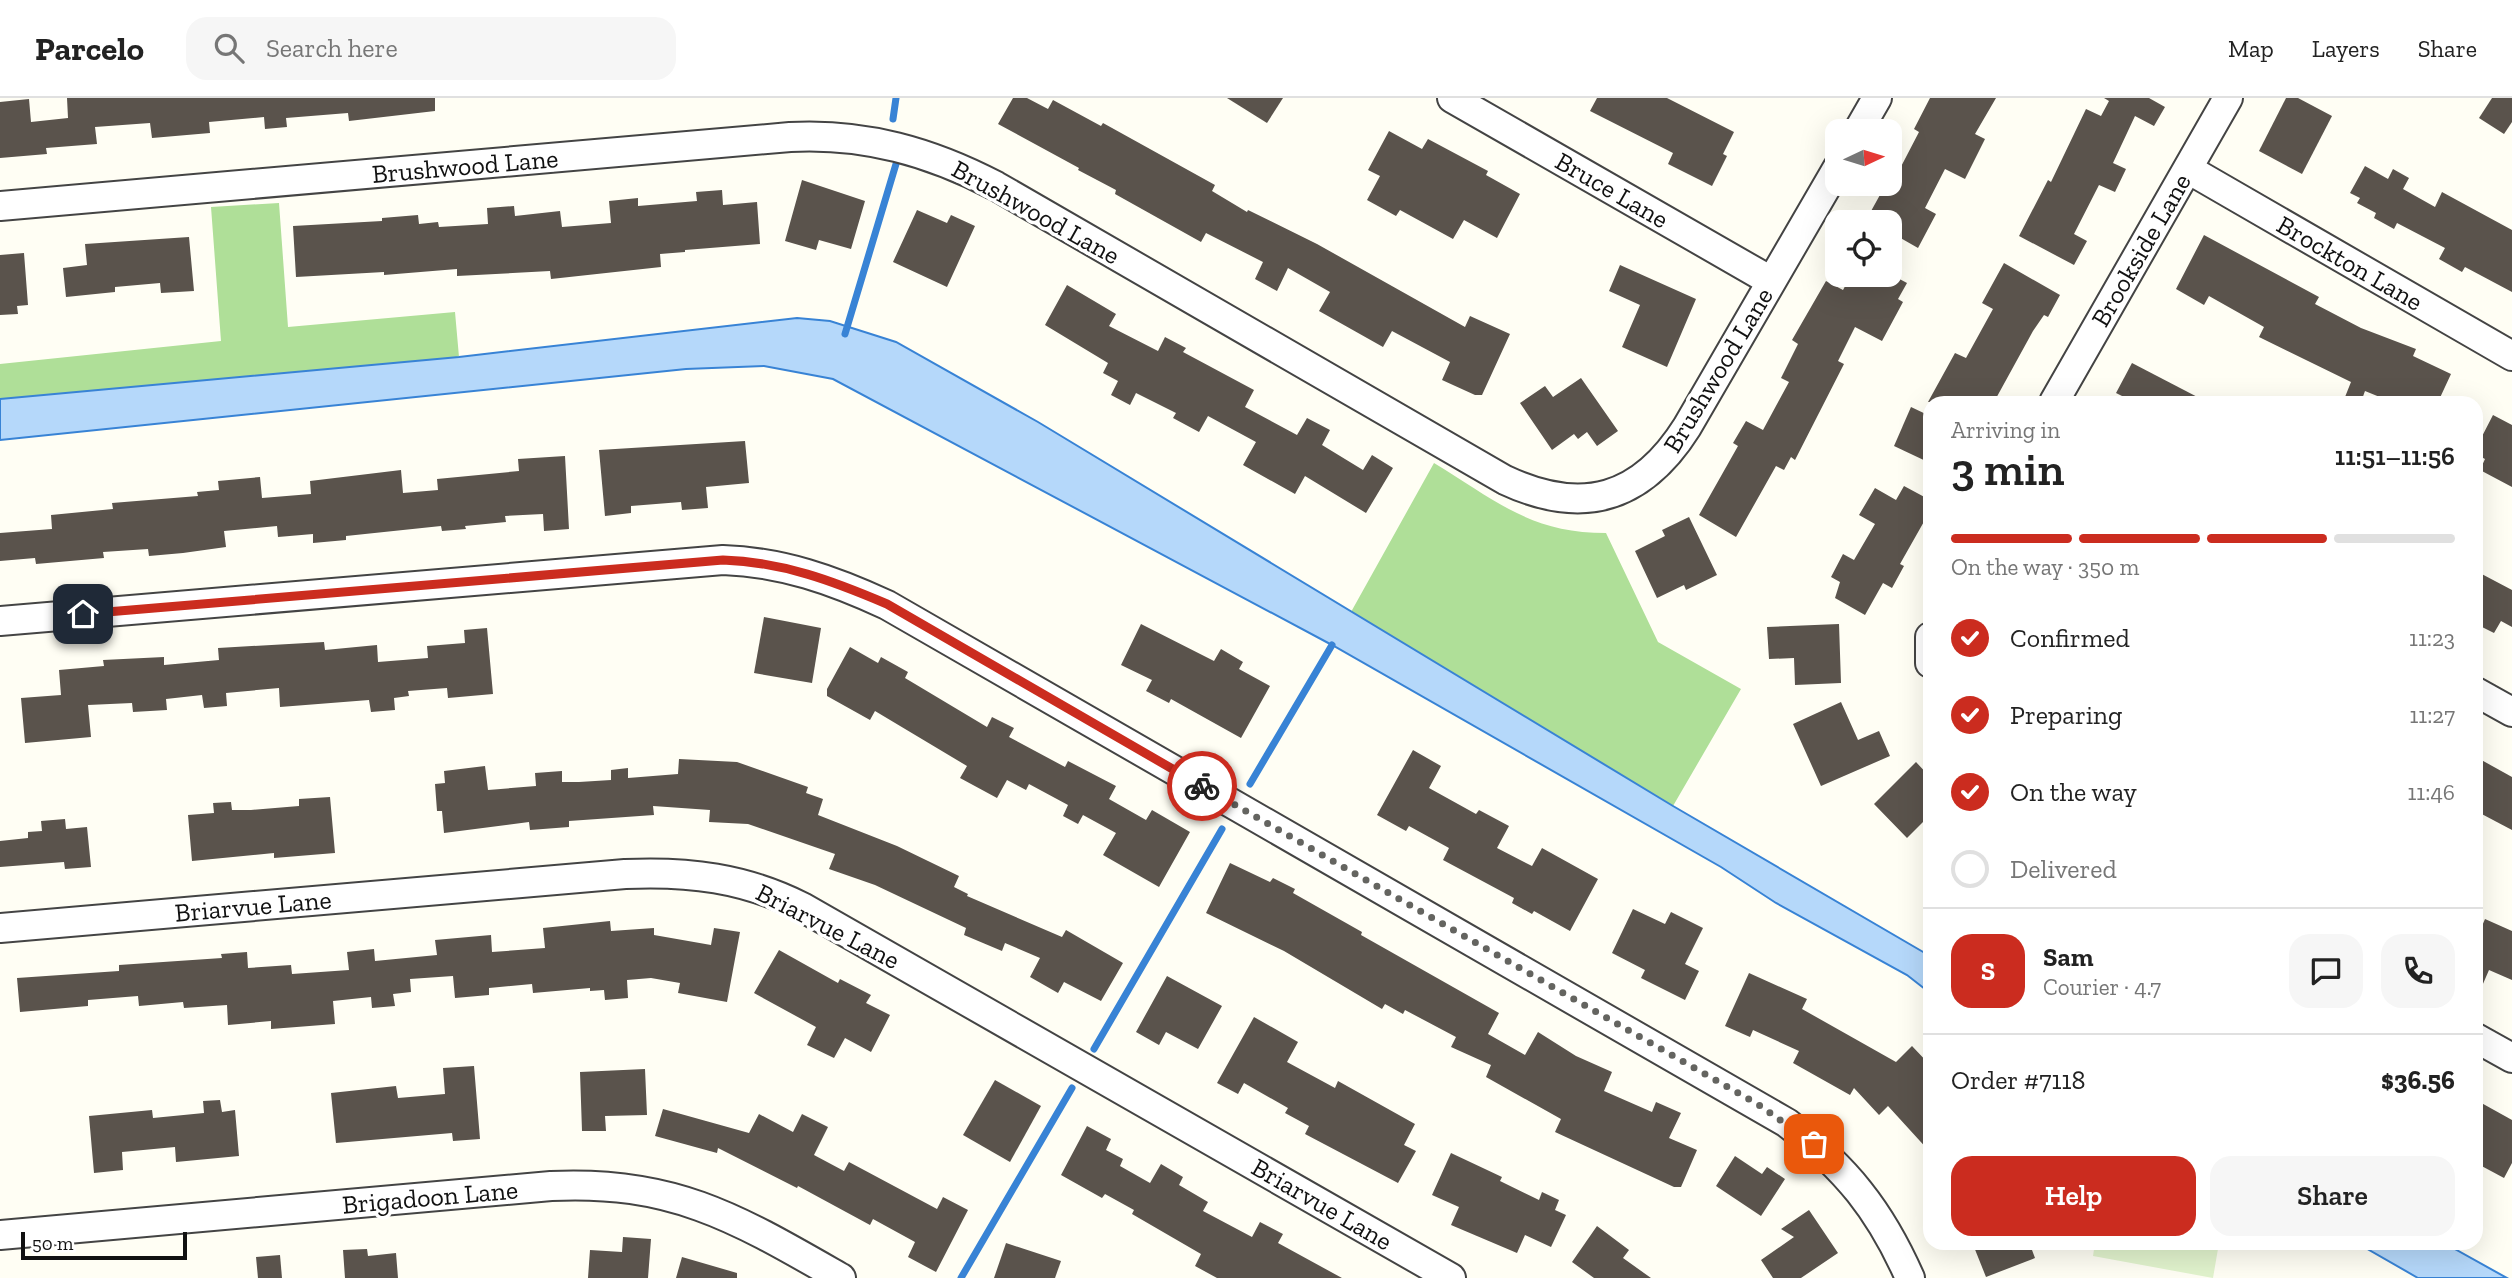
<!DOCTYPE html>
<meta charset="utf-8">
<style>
body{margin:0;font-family:"Zilla Slab",serif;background:#f6f6f6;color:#222;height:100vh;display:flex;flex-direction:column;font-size:26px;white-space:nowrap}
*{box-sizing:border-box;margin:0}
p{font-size:23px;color:#767676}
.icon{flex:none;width:38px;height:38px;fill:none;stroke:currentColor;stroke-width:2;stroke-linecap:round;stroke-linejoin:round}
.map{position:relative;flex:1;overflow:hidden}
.details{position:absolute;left:1923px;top:298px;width:560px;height:854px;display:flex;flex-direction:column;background:#fff;border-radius:21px;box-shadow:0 7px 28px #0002}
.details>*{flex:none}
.needle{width:46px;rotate:86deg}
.buttons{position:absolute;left:1825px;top:21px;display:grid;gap:14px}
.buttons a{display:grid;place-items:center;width:77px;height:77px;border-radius:14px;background:#fff;box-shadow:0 7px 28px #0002;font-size:35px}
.scale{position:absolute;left:21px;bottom:18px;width:166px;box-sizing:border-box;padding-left:7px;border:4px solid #111;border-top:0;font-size:19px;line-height:24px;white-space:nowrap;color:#111;-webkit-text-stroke:5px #fff;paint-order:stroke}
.pin{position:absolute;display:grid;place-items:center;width:60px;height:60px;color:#fff;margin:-30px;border-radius:14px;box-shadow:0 4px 10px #0006}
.courier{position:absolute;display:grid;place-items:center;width:70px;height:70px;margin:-35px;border:5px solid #cb2c1f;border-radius:50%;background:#fff;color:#222;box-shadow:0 2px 9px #0007}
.headline em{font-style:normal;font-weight:600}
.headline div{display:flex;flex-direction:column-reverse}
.headline{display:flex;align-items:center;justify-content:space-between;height:119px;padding:0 28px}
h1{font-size:46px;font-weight:600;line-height:52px}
.bar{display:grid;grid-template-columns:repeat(4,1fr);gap:10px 7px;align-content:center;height:84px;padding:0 28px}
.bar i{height:9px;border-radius:5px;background:#e0e0e0}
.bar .on{background:#cb2c1f}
.bar p{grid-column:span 4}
.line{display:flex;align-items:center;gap:18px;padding:0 28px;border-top:2px solid #e0e0e0}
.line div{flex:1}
.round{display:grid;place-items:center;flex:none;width:74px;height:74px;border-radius:21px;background:#f6f6f6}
ol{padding:0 28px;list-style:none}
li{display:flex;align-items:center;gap:21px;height:77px}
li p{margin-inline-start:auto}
li .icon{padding:7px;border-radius:50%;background:#cb2c1f;color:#fff;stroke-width:4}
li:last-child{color:#767676}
li i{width:38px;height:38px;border:4px solid #e0e0e0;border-radius:50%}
.button{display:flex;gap:14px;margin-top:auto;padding:14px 28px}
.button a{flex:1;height:80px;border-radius:21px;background:#cb2c1f;color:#fff;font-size:28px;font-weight:600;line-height:80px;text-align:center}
.button a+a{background:#f6f6f6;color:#222}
header{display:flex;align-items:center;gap:42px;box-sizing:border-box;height:98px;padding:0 35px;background:#fff;border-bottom:2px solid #e0e0e0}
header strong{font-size:33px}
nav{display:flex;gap:38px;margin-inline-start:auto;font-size:24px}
.search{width:490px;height:63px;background:#f6f6f6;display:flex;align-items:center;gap:18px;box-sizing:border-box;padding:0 24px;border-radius:21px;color:#767676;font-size:26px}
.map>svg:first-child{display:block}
</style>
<header>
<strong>Parcelo</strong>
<div class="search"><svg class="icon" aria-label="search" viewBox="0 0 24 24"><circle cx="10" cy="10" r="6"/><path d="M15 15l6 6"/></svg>Search here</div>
<nav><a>Map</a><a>Layers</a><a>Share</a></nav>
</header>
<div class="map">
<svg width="2512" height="1180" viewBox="0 0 2512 1180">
<rect width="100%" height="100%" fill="#fffef4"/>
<!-- forest -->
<g fill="#afdf98">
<polygon points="279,105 288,229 455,214 459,259 0,301 0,266 221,243 211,109"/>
<path d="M1434,365C1495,402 1530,435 1606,435L1658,544L1741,591L1673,708L1351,514Z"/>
</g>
<!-- pitch -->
<polygon fill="#e1f3cd" points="2095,1145 2095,1144 2219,1145 2213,1180 2093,1158"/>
<!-- water -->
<g fill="#b5d8fa" stroke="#3883d5" stroke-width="2">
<polygon points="797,220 830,223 896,244 1038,324 1673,708 1930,858 1930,895 1907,877 1776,805 1721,769 1332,547 833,281 764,268 686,271 0,342 0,301 459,259"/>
<polygon points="2357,1145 2444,1145 2507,1180 2418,1180"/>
</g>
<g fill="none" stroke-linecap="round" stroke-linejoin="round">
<!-- stream -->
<g stroke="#3883d5" stroke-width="7">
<polyline points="893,21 896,0"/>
<polyline points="845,236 896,66"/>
<polyline points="1250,686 1332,547"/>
<polyline points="1094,951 1222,731"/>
<polyline points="961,1180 1072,990"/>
</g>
</g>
<!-- building -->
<g fill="#5a534c">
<polygon points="67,0 435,0 435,13 349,23 348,15 286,20 287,29 265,31 264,19 209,24 210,35 152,40 150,25 95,29 97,46 46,50 47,56 0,60 0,4 29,1 31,24 68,20"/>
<polygon points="1013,0 1027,0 1048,11 1053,2 1101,28 1103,25 1215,87 1212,93 1247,114 1248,112 1317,146 1465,229 1470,218 1510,236 1482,297 1475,297 1442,282 1450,264 1392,233 1383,249 1319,213 1330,194 1288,170 1277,193 1255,181 1263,164 1206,135 1201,144 1115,96 1116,92 1078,72 1079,70 998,26"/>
<polygon points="1227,0 1283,0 1267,25"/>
<polygon points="1597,0 1667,0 1734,34 1723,56 1727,58 1712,88 1668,66 1673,55 1590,13"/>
<polygon points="1930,0 1996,0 1975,36 1985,41 1965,81 1945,71 1925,110 1936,116 1918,150 1890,134 1890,124 1865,124 1886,86 1890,86 1890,82 1893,84 1919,34 1914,31"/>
<polygon points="2104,0 2149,0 2165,9 2154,28 2135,18 2113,65 2126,71 2115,94 2099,87 2074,136 2087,143 2074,167 2019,138 2048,82 2051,84 2086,11 2101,18 2109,3"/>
<polygon points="2286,0 2298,0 2332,18 2302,76 2259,53"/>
<polygon points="2492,0 2512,0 2512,24 2504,36 2479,20"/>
<polygon points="1389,33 1422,51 1428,41 1488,73 1486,77 1520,96 1497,140 1464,122 1453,141 1400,112 1396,118 1367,102 1380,78 1368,72"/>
<polygon points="2365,68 2388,81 2393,71 2409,80 2403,91 2435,109 2442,94 2512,132 2512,194 2465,169 2462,174 2439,161 2445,150 2397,125 2394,131 2374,120 2376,115 2357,105 2360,100 2350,95"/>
<polygon points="802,82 865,103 851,151 819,142 816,152 785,143"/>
<polygon points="722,92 723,107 757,104 760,146 685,152 685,154 660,156 661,169 551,181 550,173 457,178 457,171 384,177 384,174 296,179 293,128 382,123 382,120 418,117 419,126 438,124 439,129 488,126 487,110 514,108 515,118 560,113 562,129 611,125 609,103 638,100 638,108 697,103 696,94"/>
<polygon points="917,112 947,125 951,117 975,128 947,189 893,164"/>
<polygon points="2204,137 2319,199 2315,206 2361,230 2416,251 2413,258 2451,276 2438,304 2392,304 2365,293 2361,304 2345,299 2351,284 2259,239 2264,229 2209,198 2204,207 2176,191"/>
<polygon points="189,139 194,193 161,195 160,185 115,189 115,194 66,199 63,170 87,167 85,146"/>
<polygon points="24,155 28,207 17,208 18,216 0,217 0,157"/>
<polygon points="2004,165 2060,197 2048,219 2044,217 2033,233 1994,304 1928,304 1955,255 1966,260 1993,211 1982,205"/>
<polygon points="1620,167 1696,201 1667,269 1622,249 1640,207 1609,193"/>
<polygon points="1851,177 1892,177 1907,185 1898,201 1903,204 1882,243 1855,229 1838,263 1844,266 1795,362 1791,359 1784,372 1776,368 1736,439 1699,417 1738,348 1733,345 1746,323 1763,332 1789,284 1781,280 1798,246 1792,242 1826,183 1843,192"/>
<polygon points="1067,187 1116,216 1109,228 1158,253 1165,239 1186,250 1183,254 1254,292 1245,309 1297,337 1307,320 1330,332 1322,347 1363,372 1372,357 1393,370 1366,415 1305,378 1295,396 1243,367 1256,344 1208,318 1199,334 1173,320 1176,315 1136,295 1130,307 1111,297 1118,283 1103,275 1108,265 1045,227"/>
<polygon points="2132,265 2207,304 2134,304 2116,295"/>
<polygon points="1581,280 1618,333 1597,348 1587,334 1578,341 1574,336 1552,352 1520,305 1545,288 1553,299"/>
<polygon points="1911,309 1930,318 1930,365 1894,348"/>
<polygon points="2493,317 2512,327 2512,389 2480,372 2485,361 2476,356 2476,350"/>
<polygon points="745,343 749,385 706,389 708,410 682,412 681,404 631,408 631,415 605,418 599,352"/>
<polygon points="565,358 569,431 544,433 543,416 505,418 506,424 465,428 466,431 442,433 441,428 346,438 346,442 313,445 313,436 278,439 277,428 224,433 226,449 183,455 149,458 148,451 103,454 104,460 36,466 35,460 0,463 0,435 52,431 51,417 113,411 112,405 198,398 197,394 219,392 218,383 260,379 262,400 311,396 310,383 401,372 403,395 438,392 437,381 519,373 518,361"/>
<polygon points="1904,388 1930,402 1930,413 1900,466 1904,468 1892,490 1883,485 1865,517 1835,500 1840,484 1831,479 1843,456 1854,462 1875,426 1859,417 1875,390 1896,402"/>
<polygon points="1689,419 1717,477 1686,492 1684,487 1657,500 1635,453 1665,438 1662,432"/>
<polygon points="2476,473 2512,492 2512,529 2501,523 2494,535 2476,526"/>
<polygon points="764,519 821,530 812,585 754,575"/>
<polygon points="1141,526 1214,563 1221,551 1243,564 1239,571 1270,588 1241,640 1171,601 1169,605 1146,593 1152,582 1121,567"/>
<polygon points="1839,526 1841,585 1795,587 1794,560 1769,561 1767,529"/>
<polygon points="487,530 493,596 448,600 447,590 408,593 409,598 394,600 395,612 371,614 369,602 280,609 279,590 226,595 227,608 204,610 202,597 166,601 167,612 133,614 132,605 88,607 91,639 25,645 21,600 61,597 59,572 104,568 103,562 164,559 164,567 219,562 218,550 324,544 325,552 377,547 378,564 428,560 427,548 465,545 464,532"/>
<polygon points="850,549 878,565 881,559 908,574 905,580 987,629 992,619 1014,630 1009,639 1065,669 1068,663 1116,688 1109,701 1146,722 1152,712 1190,734 1159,789 1103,757 1116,735 1083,717 1078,726 1063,718 1068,707 1029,686 1026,692 1007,682 997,700 960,680 967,668 875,613 870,622 827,598 827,591"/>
<polygon points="1841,604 1858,642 1879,633 1890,658 1821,688 1793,626"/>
<polygon points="1413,652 1441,668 1429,690 1476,716 1479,712 1509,728 1497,750 1532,768 1542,750 1598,781 1570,833 1534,813 1532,816 1512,805 1514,800 1443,762 1449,750 1409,728 1406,733 1377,717"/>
<polygon points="2476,659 2512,679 2512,732 2476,713"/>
<polygon points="679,661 737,664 808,689 806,695 823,701 818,717 897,748 959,778 954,789 968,796 967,798 1062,839 1066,832 1123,865 1101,903 1064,884 1058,895 1030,879 1040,860 1005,845 1002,853 964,837 966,830 875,787 829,771 835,756 748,726 709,724 710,712 653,708 654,717 569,723 569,729 530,732 529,724 444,735 442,713 437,713 435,686 445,685 444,673 485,668 488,692 536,688 535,675 562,673 562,684 579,684 611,682 611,672 628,670 628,680 678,676"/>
<polygon points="1916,664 1930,679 1930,686 1923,693 1930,700 1930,717 1907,740 1874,706"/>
<polygon points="330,699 335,755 274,760 274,755 192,763 188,717 214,715 213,705 231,704 232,712 251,712 299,708 299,701"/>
<polygon points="65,721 66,731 87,729 91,769 65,771 64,764 0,769 0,743 28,740 28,734 42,733 41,723"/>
<polygon points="1230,765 1270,784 1273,780 1295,791 1293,795 1362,834 1361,837 1499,915 1488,936 1525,957 1538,934 1576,958 1612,974 1604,993 1652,1014 1656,1004 1681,1015 1669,1040 1697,1052 1681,1089 1674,1089 1555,1034 1561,1021 1486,979 1491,967 1451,949 1456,939 1405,912 1403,916 1385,906 1382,911 1284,853 1206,815"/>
<polygon points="1633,811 1665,826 1671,814 1703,830 1685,866 1699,873 1685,902 1641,880 1645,872 1612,855"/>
<polygon points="2485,821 2512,833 2512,882 2489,872 2476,902 2476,842"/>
<polygon points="610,823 611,833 654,830 654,837 711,847 714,830 740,834 727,904 678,895 680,885 651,880 627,882 628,900 605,902 604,892 590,893 590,890 533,895 532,886 489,890 489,897 455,900 453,878 410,881 411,894 393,896 395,908 372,910 371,899 333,903 335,926 271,931 271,923 228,927 227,907 184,910 183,904 139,908 138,898 88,902 88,908 20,914 17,880 119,873 119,867 222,860 221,856 247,854 248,870 291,867 292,876 349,872 347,854 374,851 375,863 437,857 435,842 491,837 492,854 545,850 543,830"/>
<polygon points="779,852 838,885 840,881 871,897 866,905 890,917 871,954 845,940 834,960 807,947 816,929 754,895"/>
<polygon points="1749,875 1807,901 1802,911 1896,964 1912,948 1930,967 1930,1054 1888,1008 1879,1017 1854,990 1850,997 1793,965 1799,953 1753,932 1750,939 1725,928"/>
<polygon points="1167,878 1222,908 1198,951 1166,934 1159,947 1136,934"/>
<polygon points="1254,919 1298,944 1287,964 1335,990 1338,983 1415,1026 1404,1047 1416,1053 1398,1085 1305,1036 1309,1028 1285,1015 1288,1010 1244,985 1238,996 1217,985"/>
<polygon points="474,968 480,1041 453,1043 452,1035 336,1045 331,995 396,988 398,1000 445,996 443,970"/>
<polygon points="645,971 647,1017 605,1018 606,1033 582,1033 580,974"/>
<polygon points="995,982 1041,1008 1010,1064 963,1037"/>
<polygon points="220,1002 222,1014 235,1012 239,1058 176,1064 175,1049 122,1054 123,1072 94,1075 89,1018 152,1012 153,1020 204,1015 203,1003"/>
<polygon points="2476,1002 2512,1022 2512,1065 2504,1080 2476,1065"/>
<polygon points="663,1011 749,1035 759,1016 793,1034 802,1016 828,1029 814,1057 844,1073 849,1064 937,1111 943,1099 968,1112 936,1174 908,1159 915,1144 873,1121 870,1127 798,1088 797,1090 718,1050 717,1055 655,1038"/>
<polygon points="1087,1028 1111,1041 1106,1052 1123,1061 1120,1068 1150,1085 1161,1066 1183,1079 1179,1087 1208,1104 1203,1113 1252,1139 1260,1124 1283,1136 1278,1145 1342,1180 1217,1180 1195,1168 1201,1156 1132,1116 1134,1112 1105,1096 1102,1100 1061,1077"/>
<polygon points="1451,1055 1502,1079 1500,1083 1539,1102 1542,1094 1559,1102 1555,1112 1566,1117 1551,1149 1525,1137 1517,1155 1451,1127 1459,1109 1432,1097"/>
<polygon points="1735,1058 1762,1076 1767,1069 1785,1081 1761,1118 1716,1088"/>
<polygon points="1809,1112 1838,1155 1801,1180 1773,1180 1761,1162 1794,1139 1781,1131"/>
<polygon points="1597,1128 1629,1152 1623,1160 1651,1180 1594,1180 1572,1164"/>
<polygon points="623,1139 651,1141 648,1180 588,1180 590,1152 622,1154"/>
<polygon points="1972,1144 2029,1144 2035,1160 1986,1179"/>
<polygon points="1006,1145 1061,1163 1055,1180 994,1180"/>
<polygon points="367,1151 368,1158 396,1155 398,1180 345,1180 343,1152"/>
<polygon points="280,1157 282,1180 258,1180 256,1159"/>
<polygon points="682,1159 737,1175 737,1180 676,1180"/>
</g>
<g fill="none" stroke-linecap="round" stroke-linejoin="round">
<!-- minor casing -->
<g stroke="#444" stroke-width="32">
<g id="minor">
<polyline points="1452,0 1771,183"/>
<polyline points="1858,33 1877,0"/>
<polyline points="2188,71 2512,258"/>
<path d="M0,108L790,39C865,35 931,54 996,88L1505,382C1582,418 1641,402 1687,329L1838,69"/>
<polyline points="2054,304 2228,0"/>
<path d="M0,523L723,462C782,464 833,482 887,507L1787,1025C1846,1070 1880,1112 1910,1180"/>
<polyline points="1930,539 1930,565"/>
<polyline points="2476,594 2512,614"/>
<path d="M0,830L625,776C688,773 745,780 802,809L1451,1180"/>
<polyline points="2476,940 2512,960"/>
<path d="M0,1137L551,1088C674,1082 738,1121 841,1180"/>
</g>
</g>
<!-- minor -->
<use href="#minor" stroke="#fff" stroke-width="28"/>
</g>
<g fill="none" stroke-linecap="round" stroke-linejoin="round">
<!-- done -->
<polyline stroke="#646460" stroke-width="7" stroke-dasharray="0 12.6" points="1202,688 1759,1007 1814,1046"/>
<!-- route -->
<path stroke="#cb2c1f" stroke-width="9" d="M83,516L723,462C783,464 833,483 887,506L1202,688"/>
</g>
<g text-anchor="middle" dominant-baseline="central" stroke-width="7" stroke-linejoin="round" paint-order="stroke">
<!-- street labels -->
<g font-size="26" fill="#111" stroke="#fff">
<text transform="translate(465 68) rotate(-5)">Brushwood Lane</text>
<text transform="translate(1612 92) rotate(30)">Bruce Lane</text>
<text transform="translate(1036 114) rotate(29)">Brushwood Lane</text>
<text transform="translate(2141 152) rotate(-60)">Brookside Lane</text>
<text transform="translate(2350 165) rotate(30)">Brockton Lane</text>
<text transform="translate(1718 272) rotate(-59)">Brushwood Lane</text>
<text transform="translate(253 808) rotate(-5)">Briarvue Lane</text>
<text transform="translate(828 828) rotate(27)">Briarvue Lane</text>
<text transform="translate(430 1099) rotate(-5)">Brigadoon Lane</text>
<text transform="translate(1322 1106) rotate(30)">Briarvue Lane</text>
</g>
</g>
</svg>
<div class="buttons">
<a><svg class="needle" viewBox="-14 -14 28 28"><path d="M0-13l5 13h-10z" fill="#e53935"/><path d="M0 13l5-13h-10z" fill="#767676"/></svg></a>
<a><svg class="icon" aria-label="locate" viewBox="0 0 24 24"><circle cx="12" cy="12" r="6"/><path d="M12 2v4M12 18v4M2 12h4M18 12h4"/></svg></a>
</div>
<div class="scale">50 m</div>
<div class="pin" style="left:1814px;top:1046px;background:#ea580c"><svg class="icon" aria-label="bag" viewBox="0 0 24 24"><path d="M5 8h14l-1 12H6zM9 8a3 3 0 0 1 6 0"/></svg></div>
<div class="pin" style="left:83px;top:516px;background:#1f2937"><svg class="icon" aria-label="home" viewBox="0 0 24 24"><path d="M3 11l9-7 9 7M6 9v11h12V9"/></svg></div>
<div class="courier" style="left:1202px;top:688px"><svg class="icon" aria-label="bike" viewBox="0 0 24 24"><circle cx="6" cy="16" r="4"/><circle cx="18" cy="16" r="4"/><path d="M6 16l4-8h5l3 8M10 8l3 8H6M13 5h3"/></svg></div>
<section class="details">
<div class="headline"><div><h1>3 min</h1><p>Arriving in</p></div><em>11:51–11:56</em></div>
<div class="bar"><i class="on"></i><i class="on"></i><i class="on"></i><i></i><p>On the way · 350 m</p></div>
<ol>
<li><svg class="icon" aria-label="check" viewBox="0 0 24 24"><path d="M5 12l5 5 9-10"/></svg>Confirmed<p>11:23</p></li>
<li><svg class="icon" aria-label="check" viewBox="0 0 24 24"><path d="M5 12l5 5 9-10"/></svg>Preparing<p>11:27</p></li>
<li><svg class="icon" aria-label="check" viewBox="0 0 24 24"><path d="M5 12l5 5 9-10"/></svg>On the way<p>11:46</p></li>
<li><i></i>Delivered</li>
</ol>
<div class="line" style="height:126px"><b class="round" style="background:#cb2c1f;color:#fff">S</b><div><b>Sam</b><p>Courier · 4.7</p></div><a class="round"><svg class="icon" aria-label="chat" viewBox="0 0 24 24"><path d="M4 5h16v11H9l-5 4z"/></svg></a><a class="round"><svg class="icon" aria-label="phone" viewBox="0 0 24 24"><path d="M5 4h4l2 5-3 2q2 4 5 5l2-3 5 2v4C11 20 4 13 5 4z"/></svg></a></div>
<div class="line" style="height:91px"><div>Order #7118</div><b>$36.56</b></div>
<div class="button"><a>Help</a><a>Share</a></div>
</section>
</div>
